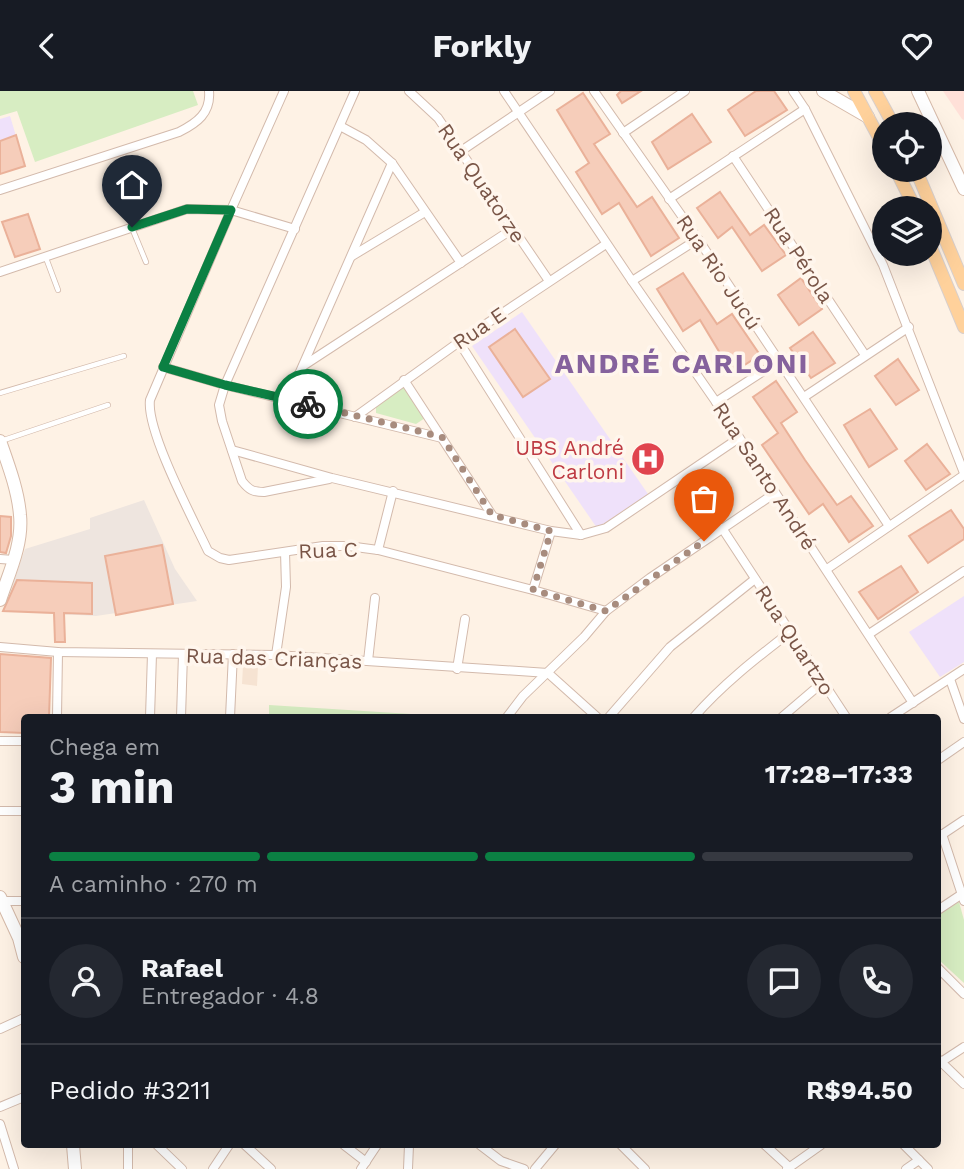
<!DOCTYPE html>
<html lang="pt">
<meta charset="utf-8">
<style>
body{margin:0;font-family:"Work Sans",sans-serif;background:#242831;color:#f1f3f6;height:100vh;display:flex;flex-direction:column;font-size:26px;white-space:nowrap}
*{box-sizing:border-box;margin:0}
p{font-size:23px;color:#9ea1a6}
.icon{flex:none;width:38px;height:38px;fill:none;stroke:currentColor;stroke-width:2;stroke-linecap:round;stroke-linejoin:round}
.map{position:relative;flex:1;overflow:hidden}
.sheet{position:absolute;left:21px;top:623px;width:920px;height:434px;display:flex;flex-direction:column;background:#171b24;border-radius:7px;box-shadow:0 7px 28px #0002}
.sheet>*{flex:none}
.buttons{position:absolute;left:872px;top:21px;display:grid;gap:14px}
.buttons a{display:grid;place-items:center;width:70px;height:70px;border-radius:50%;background:#171b24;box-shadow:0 7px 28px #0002;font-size:35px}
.pin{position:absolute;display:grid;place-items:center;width:60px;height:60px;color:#fff;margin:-72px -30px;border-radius:50% 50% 50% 0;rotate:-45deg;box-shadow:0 0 7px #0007}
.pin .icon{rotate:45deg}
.courier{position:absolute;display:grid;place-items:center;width:70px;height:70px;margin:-35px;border:5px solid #0b8043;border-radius:50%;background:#fff;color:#222;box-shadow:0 2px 9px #0007}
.overview em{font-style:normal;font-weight:700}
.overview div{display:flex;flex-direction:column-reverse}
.overview{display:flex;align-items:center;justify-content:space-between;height:119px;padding:0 28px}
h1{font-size:46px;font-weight:700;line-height:52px}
.bar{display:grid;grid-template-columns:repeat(4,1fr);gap:10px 7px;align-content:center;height:84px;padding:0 28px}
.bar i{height:9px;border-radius:5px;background:#363941}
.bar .current{background:#0b8043}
.bar p{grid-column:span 4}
.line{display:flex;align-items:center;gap:18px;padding:0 28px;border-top:2px solid #363941}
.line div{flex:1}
.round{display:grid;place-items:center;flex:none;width:74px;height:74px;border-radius:37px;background:#242831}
header{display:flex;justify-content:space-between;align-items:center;height:91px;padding:0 28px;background:#171b24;font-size:32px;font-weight:700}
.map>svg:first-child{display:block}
</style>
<header><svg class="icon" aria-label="back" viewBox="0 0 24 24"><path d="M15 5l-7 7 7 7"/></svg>Forkly<svg class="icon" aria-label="heart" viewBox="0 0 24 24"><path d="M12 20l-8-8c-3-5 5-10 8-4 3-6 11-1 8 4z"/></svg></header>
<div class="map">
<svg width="964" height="1078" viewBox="0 0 964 1078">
<rect width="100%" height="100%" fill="#fef2e5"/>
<!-- residential -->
<polygon fill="#f6e3d2" points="243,575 258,575 257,595 242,593"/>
<!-- commercial -->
<polygon fill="#ffe0d8" points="943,0 964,0 964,29 962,28"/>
<!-- industrial -->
<polygon fill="#eee5df" points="144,409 175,478 197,510 96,525 4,520 25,458 90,438 90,427"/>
<!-- education -->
<g fill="#efe1fa">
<polygon points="10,25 25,75 0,83 0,28"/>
<polygon points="522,221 648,403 597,437 472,255"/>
<polygon points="964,505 964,571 940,586 909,541"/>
</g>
<!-- green -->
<g fill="#d7edc2">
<polygon points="0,0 193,0 198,14 35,71 17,20 0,25"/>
<polygon points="404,295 425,327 416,333 376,322 376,316"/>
<polygon points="269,614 427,624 427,626 269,626"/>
<polygon points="959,811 964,829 964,892 938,868 938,824"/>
</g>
<!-- building -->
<g fill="#f6cdba" stroke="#eab199" stroke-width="2">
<polygon points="621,0 641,0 622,12 617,4"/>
<polygon points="756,0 774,0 787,19 745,45 728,19"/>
<polygon points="583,2 610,43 594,53 637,116 652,106 679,147 651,165 619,112 602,123 576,81 589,72 557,19"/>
<polygon points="692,23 711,51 668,78 652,51"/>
<polygon points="16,44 25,75 0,83 0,50"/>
<polygon points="720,101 750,144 764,134 786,164 762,180 732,136 718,147 697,117"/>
<polygon points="28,123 40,158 15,166 2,131"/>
<polygon points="683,182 717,233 732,223 760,264 732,282 700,229 683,240 657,198"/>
<polygon points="801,187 822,218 799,234 778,204"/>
<polygon points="515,238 550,288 523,306 489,256"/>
<polygon points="813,241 835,272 811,287 790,257"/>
<polygon points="898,268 919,299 896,314 875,285"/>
<polygon points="776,290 797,321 781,332 805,369 837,414 851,405 873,435 849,451 823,413 809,423 762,354 778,342 753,306"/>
<polygon points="870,318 897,358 869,376 844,334"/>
<polygon points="927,353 950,383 926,399 905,370"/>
<polygon points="951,419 964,438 964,448 928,472 909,445"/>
<polygon points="0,425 11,426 11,445 6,462 0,461"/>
<polygon points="162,454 173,513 116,524 105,465"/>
<polygon points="901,475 918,501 878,528 859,501"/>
<polygon points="17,489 92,492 92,523 64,522 65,551 55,551 54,522 3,520"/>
<polygon points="0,563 51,567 49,626 24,626 24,642 0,641"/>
</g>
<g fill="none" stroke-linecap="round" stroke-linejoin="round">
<!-- lane casing -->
<g stroke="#d3baac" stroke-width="6">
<g id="lane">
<polyline points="132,137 146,171"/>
<polyline points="46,167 58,199"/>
<polyline points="0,302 124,265"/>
<polyline points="1,350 108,314"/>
</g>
</g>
<!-- street casing -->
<g stroke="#d3baac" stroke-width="10">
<g id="street">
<path d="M284,0L231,119L150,309C146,340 193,428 208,460L220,467L229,469L323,455H348L378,459L533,499L606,520"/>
<polyline points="409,0 438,27 549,190"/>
<polyline points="504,0 632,190 716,311 913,612"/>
<polyline points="594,0 698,148 889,435"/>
<polyline points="793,0 805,18 883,174 964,382"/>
<polyline points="340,35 366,49 392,72 461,172"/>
<polyline points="623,42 685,0"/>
<polyline points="461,60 550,0"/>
<polyline points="733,65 865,264"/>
<path d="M0,99L179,41C197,32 211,22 209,0"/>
<polyline points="669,108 805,18"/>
<polyline points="352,165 425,121"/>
<polyline points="0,181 187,118 231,119 295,138"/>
<polyline points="632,190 698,148"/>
<polyline points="459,251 581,444"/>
<polyline points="303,275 514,137"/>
<polyline points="163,276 225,294 442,347"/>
<polyline points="404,289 492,424"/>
<polyline points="804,306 909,236"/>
<polyline points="288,308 392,72"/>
<polyline points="716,311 779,270"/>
<polyline points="355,326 459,251 606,153"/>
<polyline points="232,359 332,387 551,440 581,444 606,437 739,347"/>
<path d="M329,388L264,401C253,401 249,399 242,390L222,330L219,314L225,294L355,0"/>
<polyline points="722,437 846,626"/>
<polyline points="378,459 393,400"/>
<polyline points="0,468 14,469"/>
<polyline points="827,478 964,384"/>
<polyline points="533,499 551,440"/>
<polyline points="869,543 964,480"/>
<polyline points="0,556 58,561 276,564 548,582"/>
<polyline points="276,564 286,496 285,461"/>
<polyline points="368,570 375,507"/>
<polyline points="457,578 465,528"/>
<polyline points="548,582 597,626"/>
<polyline points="950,588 964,628"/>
<polyline points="57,626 58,561"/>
<polyline points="150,626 152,563"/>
<polyline points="181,626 183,563"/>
<polyline points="230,626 233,563"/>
<polyline points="507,626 523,605 584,546 606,520 650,487 775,402"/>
<polyline points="609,626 670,556 755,488"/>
<path d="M694,626C722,594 755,568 789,542"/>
<polyline points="782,626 823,591"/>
<polyline points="891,626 964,578"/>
<polyline points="0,650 24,650"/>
<polyline points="938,669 964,651"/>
<polyline points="0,720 24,720"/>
<polyline points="942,743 964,810"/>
<polyline points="940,745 964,729"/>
<polyline points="2,810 24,810"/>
<polyline points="938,819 962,803"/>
<polyline points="938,877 964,903"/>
<polyline points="0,938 24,927"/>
<polyline points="938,968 964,993"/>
<polyline points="938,973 964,956"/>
<polyline points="0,1016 24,1006"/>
<polyline points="0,1033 14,1078"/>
<polyline points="128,1054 128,1078"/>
<polyline points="157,1054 182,1078"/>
<polyline points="245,1054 271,1078"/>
<polyline points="344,1054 366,1071"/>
<polyline points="480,1054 501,1070 524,1078"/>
<polyline points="621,1054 645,1078"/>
<polyline points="765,1054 789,1076"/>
<polyline points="904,1054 928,1078"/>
<polyline points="213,1078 229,1054"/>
<polyline points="361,1078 377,1054"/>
<polyline points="408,1078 409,1054"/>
<polyline points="535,1078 555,1054"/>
<polyline points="787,1078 821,1054"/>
<polyline points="906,1078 919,1069"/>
</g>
</g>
<!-- secondary casing -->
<g stroke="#d6baa9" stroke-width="14">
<g id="secondary">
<polyline points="823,0 868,26"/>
<polyline points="918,0 964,98"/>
<path d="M0,350C8,373 18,399 20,424C23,453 9,482 0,509"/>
<polyline points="0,806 19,847 24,866"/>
<polyline points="73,1054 75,1078"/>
</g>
</g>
<!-- primary casing -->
<g stroke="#d9cfcb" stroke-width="14">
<g id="primary">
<polyline points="854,0 884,56"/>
<polyline points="875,0 893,33"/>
<polyline points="896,79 915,117"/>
<polyline points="916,79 964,193"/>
<polyline points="929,152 964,236"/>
</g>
</g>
<!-- lane -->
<use href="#lane" stroke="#fff" stroke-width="4.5"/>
<!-- street -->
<use href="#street" stroke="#fff" stroke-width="8"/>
<!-- secondary -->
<use href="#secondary" stroke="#fff" stroke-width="12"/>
<!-- primary -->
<use href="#primary" stroke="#ffd19b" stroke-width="12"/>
</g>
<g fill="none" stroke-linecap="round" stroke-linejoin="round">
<!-- done -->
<polyline stroke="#a88c7e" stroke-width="7" stroke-dasharray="0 12.6" points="308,313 442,346 492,424 551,440 533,499 606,520 704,450"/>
<!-- route -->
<polyline stroke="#0b8043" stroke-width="9" points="132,136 187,118 231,119 163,276 225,294 308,313"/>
</g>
<!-- icons -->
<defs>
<g id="hospital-disc" transform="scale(1.75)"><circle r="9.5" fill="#e0444e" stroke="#fff6ed"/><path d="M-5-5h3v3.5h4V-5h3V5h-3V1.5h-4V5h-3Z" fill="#fff"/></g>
</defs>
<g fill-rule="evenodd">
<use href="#hospital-disc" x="648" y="368"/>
</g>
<g text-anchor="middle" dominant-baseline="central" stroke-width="7" stroke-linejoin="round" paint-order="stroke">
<!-- street labels -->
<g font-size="21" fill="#795547" stroke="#fff6ed">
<text transform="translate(482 92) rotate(56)">Rua Quatorze</text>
<text transform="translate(799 164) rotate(57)">Rua Pérola</text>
<text transform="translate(719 181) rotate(56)">Rua Rio Jucú</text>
<text transform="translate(479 237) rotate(-34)">Rua E</text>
<text transform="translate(765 385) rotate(57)">Rua Santo André</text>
<text transform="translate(328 459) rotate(-2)">Rua C</text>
<text transform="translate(795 549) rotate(57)">Rua Quartzo</text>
<text transform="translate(274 567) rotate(2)">Rua das Crianças</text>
</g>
<!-- health labels -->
<g font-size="21" fill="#be3a42" stroke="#fff6ed" text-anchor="end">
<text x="624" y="356">UBS André<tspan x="624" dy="24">Carloni</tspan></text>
</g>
<!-- district labels -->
<g font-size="28" font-weight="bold" letter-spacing="2" fill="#85629d" stroke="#fff6ed">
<text x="682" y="272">ANDRÉ CARLONI</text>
</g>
</g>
</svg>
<div class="buttons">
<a><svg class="icon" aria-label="locate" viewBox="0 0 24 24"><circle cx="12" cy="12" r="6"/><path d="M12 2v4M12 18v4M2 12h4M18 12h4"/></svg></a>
<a><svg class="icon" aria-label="layers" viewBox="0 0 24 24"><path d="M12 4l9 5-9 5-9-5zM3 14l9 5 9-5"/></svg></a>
</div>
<div class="pin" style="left:704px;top:450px;background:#ea580c"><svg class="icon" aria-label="bag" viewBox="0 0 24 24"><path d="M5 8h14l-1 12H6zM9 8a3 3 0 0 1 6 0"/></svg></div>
<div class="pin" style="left:132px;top:136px;background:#1f2937"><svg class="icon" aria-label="home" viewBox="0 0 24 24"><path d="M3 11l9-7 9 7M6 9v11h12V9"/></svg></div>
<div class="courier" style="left:308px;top:313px"><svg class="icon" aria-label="bike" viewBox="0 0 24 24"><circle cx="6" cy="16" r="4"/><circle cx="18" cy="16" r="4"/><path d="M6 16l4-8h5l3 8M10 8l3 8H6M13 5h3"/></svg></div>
<section class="sheet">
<div class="overview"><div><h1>3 min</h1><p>Chega em</p></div><em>17:28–17:33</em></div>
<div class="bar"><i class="current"></i><i class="current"></i><i class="current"></i><i></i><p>A caminho · 270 m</p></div>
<div class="line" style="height:126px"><a class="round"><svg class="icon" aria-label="person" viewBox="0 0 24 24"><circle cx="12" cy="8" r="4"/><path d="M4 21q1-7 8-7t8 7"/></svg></a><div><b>Rafael</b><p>Entregador · 4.8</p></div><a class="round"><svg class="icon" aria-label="chat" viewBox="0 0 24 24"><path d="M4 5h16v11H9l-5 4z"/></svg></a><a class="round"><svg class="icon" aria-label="phone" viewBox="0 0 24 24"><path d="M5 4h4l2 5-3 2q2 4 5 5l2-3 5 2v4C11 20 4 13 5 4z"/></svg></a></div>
<div class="line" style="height:91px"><div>Pedido #3211</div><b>R$94.50</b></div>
</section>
</div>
